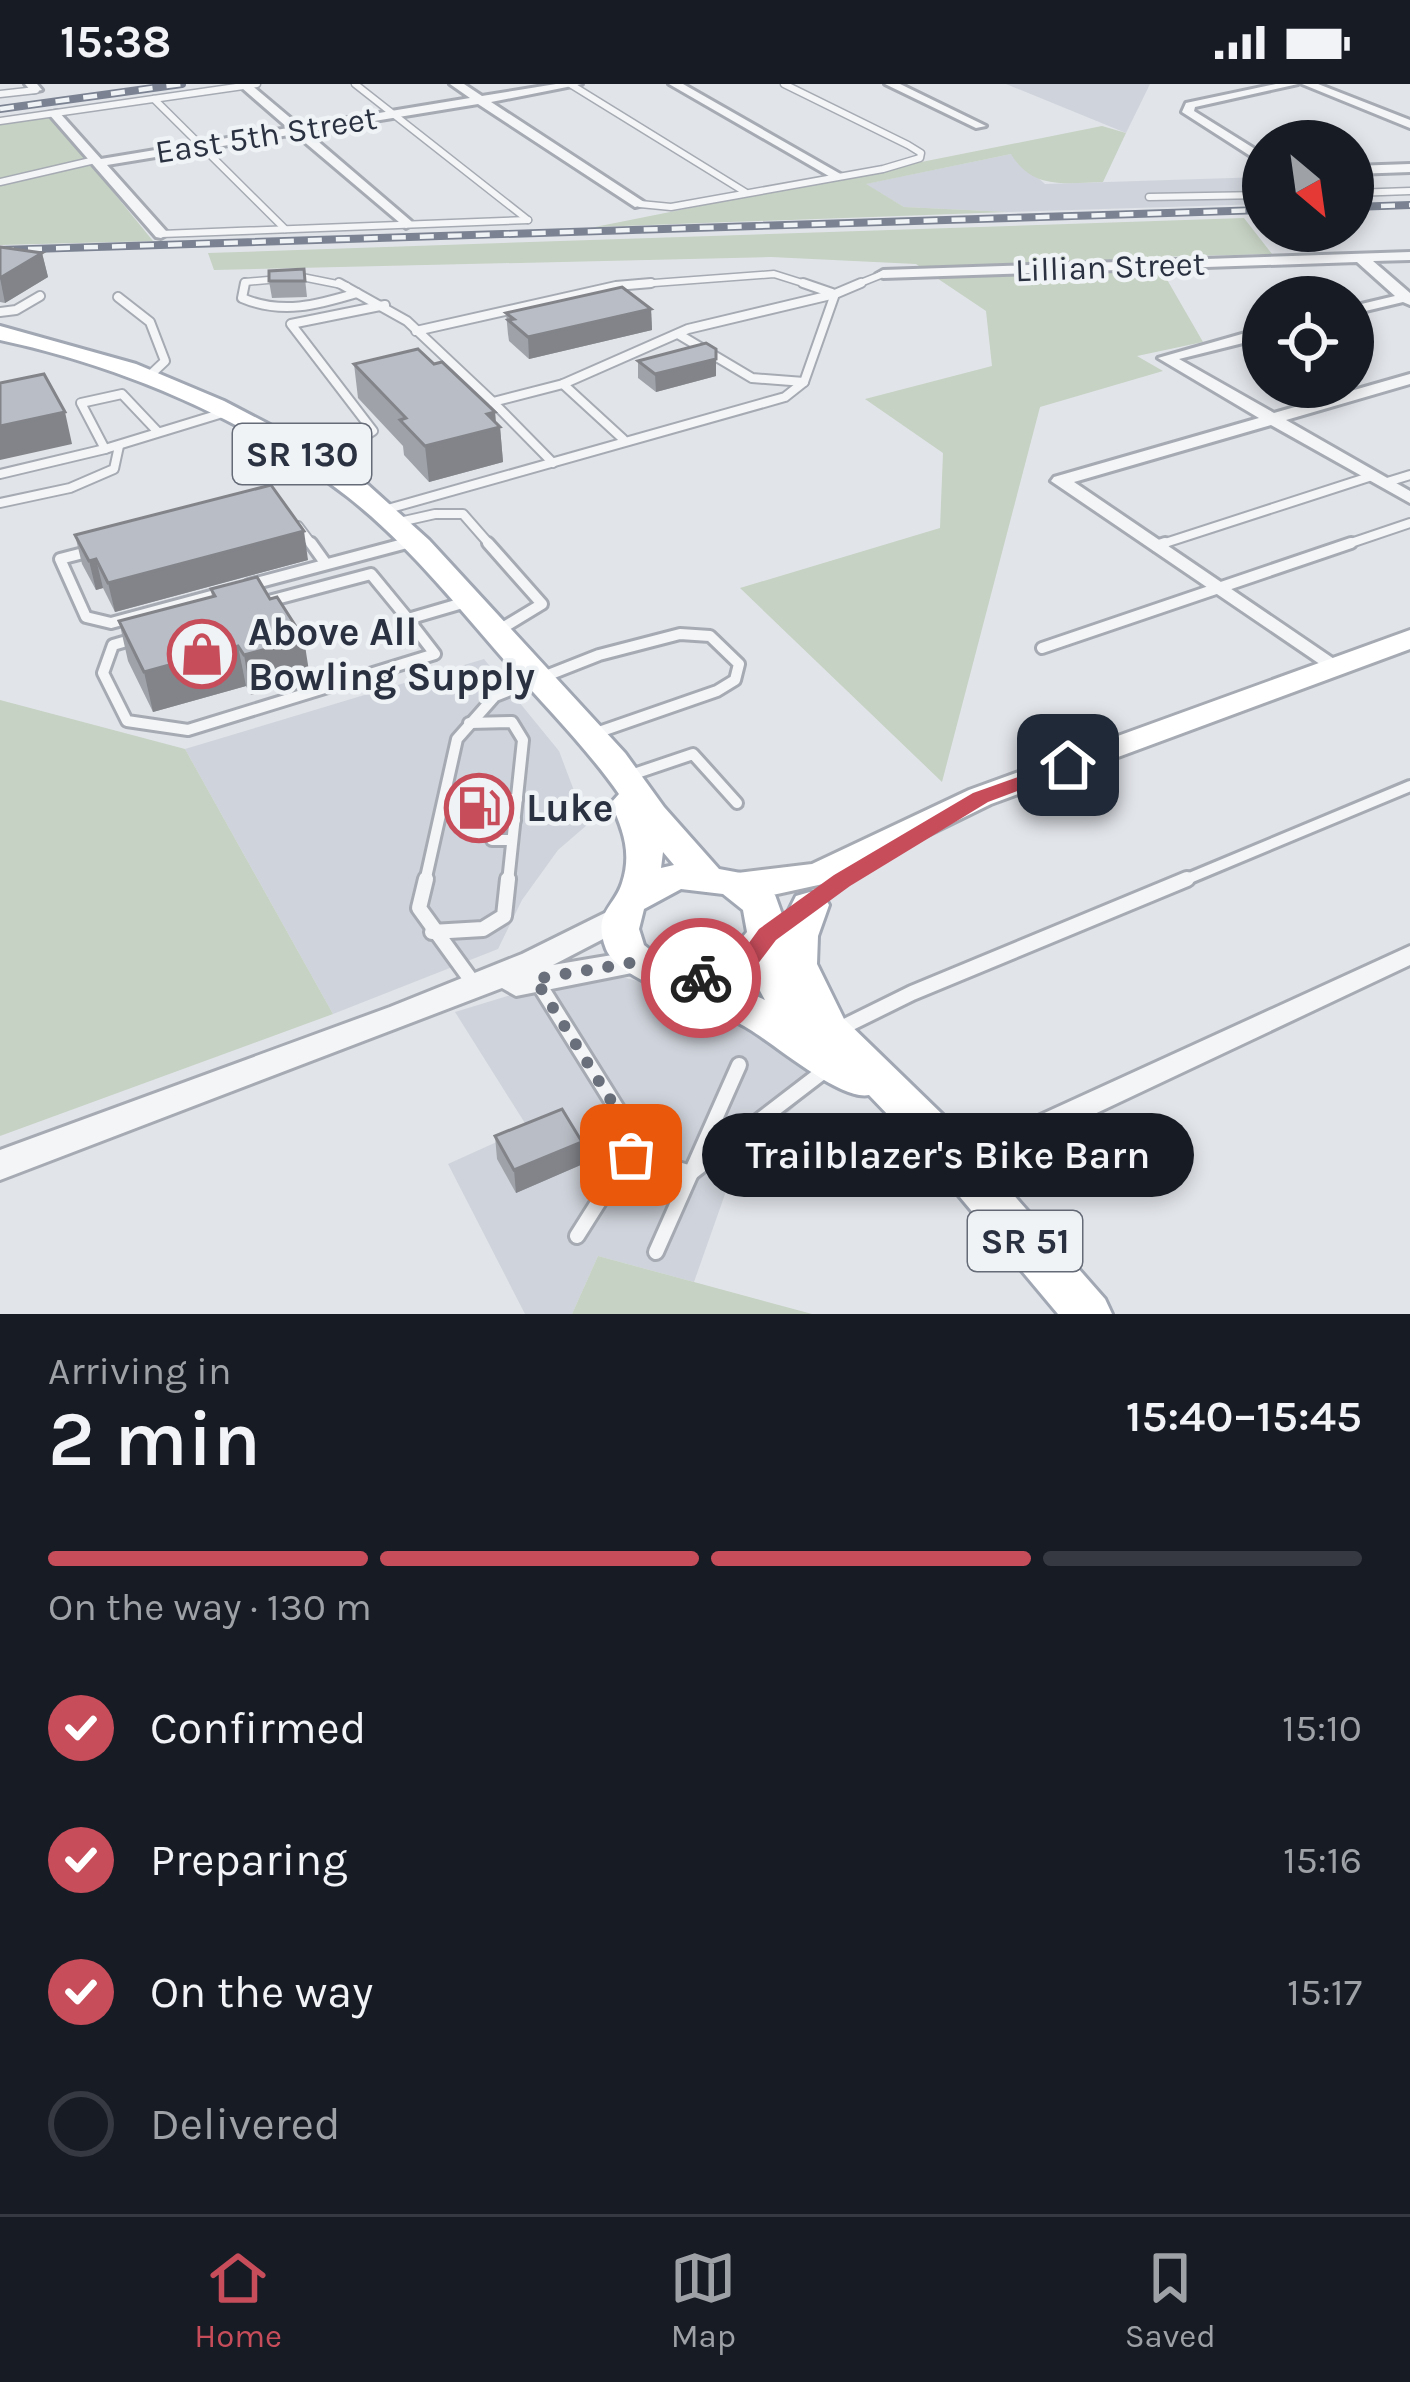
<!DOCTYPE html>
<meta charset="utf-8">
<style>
body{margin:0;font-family:Karla,sans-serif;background:#20242c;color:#f1f3f6;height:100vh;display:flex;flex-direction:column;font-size:45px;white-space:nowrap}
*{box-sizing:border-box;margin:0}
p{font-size:39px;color:#9ea1a6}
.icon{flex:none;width:66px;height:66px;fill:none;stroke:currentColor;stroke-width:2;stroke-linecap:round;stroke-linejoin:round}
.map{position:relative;height:1230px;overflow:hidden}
.drawer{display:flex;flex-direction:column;background:#171b24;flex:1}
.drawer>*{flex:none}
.needle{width:78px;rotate:151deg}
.fabs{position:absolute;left:1242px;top:36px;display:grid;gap:24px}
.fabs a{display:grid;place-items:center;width:132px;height:132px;border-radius:50%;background:#171b24;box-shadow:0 6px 18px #0003;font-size:60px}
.pin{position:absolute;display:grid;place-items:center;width:102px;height:102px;color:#fff;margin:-51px;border-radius:24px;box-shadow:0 6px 18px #0006}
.courier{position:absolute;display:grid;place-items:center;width:120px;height:120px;margin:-60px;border:9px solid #c74d5b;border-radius:50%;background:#fff;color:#222;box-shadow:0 3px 15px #0007}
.bubble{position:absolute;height:84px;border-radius:42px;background:#171b24;box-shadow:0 6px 18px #0003;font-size:39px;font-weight:600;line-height:84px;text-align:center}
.head em{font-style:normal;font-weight:600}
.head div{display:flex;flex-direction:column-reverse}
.head{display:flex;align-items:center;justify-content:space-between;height:204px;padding:0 48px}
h1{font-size:78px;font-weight:600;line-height:90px}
.bar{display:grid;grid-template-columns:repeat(4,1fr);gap:18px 12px;align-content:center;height:144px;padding:0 48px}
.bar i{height:15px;border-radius:9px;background:#363941}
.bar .active{background:#c74d5b}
.bar p{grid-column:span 4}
ol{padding:0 48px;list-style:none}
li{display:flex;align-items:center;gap:36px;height:132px}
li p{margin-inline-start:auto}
li .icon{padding:12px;border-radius:50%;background:#c74d5b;color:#fff;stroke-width:4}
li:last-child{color:#9ea1a6}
li i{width:66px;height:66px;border:6px solid #363941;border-radius:50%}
.status{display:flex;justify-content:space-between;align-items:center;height:84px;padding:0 60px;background:#171b24;direction:ltr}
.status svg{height:33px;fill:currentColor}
.dock{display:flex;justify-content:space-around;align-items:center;height:168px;border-top:3px solid #363941;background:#171b24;font-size:33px;color:#9ea1a6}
.dock a{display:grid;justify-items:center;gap:6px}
.dock .active{color:#c74d5b}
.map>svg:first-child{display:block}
</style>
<div class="status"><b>15:38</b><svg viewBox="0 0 49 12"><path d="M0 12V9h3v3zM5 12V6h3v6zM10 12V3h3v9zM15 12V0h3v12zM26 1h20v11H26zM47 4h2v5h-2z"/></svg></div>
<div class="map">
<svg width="1410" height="1230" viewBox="0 0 1410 1230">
<rect width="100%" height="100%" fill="#e1e4e9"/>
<!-- built -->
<g fill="#cfd3db">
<polygon points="1006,0 1150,0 1126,49"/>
<polygon points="1011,70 1045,100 1263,93 1263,120 1008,128 904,123 865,100"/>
<polygon points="484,575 559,667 587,741 558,766 522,816 498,865 333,930 185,665"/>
<polygon points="614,891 661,903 781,956 823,995 736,1079 694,1198 598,1172 572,1230 525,1230 448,1080 528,1044 455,928 563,895"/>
</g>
<!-- green -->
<g fill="#c6d2c3">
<polygon points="48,28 153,157 0,161 0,35"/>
<path d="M1102,42L1126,49L1103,98C1064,99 1033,106 1011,70L866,100L904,123L1008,128L595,143Z"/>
<polygon points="1244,134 1272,170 1154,173 1203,258 1137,272 1163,287 1040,323 942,698 740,504 940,444 943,369 865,315 992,282 986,227 916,180 771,173 214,186 208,169"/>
<polygon points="0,616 185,665 333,930 0,1052"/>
<polygon points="598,1172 812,1230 572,1230"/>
</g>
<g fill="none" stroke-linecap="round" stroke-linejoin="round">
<!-- service-far3 casing -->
<g stroke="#a6abb3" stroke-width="9">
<g id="service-far3">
<polyline points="355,0 528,136"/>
<polyline points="570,0 745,108"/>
<polyline points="0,10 36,6"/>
<polyline points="154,15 285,145"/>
<polyline points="0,37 257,0"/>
<polyline points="0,98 95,76"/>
<polyline points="1353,109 1410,107"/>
<polyline points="1149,113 1263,111"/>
<polyline points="640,120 671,123 883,85 920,74 921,69 908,61 784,0"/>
<polyline points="161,150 528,136"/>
<polyline points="244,202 245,198 302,193 347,202"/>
<polyline points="614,202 774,190 812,202"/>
<polyline points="853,202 883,190"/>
</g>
</g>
<!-- service-far2 casing -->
<g stroke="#a6abb3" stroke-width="12">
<g id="service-far2">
<path d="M245,199L242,214C282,231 317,221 357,209"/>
<polyline points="339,199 407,237 493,318"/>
<polyline points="803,199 832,209"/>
<polyline points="118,213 150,238 165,277 147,294"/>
<polyline points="0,228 16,226 40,212"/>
<polyline points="416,247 616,202 651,199"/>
<polyline points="678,250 752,294 804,298"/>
<polyline points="563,300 623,355"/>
<polyline points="157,347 122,310 81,319 105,365 226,328"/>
<polyline points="553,379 493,318 563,300 688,245 835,210"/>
<polyline points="320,381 373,347 291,240 385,221"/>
<polyline points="0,390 105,365"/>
<polyline points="1384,399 1410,391"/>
<polyline points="0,419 70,404 114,385 119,362"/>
<polyline points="384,426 785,313 804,298 835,210 861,199"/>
<polyline points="395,439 435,430 463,430 491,462"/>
<polyline points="298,442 313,462"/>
<polyline points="396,462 411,458"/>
<polyline points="1156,462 1372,392"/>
<polyline points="1342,462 1410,439"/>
</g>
</g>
<!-- service-far1 casing -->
<g stroke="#a6abb3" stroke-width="16">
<g id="service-far1">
<polyline points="311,459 326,480"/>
<polyline points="488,459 542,520 499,546"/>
<polyline points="1156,462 1165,459"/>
<polyline points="91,467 60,475 86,533 111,539 226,508"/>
<polyline points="249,501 407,459"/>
<polyline points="265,518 371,490 408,535"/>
<polyline points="137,554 113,561 103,589 127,637 188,646 435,570 408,535 466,518"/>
<polyline points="1042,564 1351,459"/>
<polyline points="469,639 512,638 523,656 508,798"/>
<polyline points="628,692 693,670 737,719"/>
<polyline points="498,715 517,715"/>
<polyline points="496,735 515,736"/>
<polyline points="492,756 512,756"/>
<polyline points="425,798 457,655 495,612 599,571 680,550 710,552 739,580 735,596 717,607 596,649"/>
<polyline points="1180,798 1410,702"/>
</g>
</g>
<!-- service casing -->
<g stroke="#a6abb3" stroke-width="20">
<g id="service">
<polyline points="426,795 419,824 474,900"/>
<polyline points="432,848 483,845 504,832 508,795"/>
<polyline points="537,897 637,1057 577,1152"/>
<polyline points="839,945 912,909 1187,795"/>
<polyline points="631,1071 691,1089 824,987"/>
<polyline points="656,1168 739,981"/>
</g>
</g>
<!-- minor casing -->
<g stroke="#a6abb3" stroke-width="6">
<g id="minor">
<polygon points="25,0 37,0 42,6 32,8"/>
<polygon points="242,0 250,0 300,42 470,14 450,0 464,0 482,12 556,0 582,0 491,18 647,120 635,123 478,20 307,48 411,137 413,140 406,144 295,50 107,81 166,147 168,150 161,154 156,153 48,29 58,27 101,75 288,44 242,4"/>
<polygon points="669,0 683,0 844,92 834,95"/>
<polygon points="885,0 900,0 986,42 976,44"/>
<polygon points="1276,0 1298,0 1195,23 1194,27 1263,70 1263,80 1182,28 1186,19"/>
<polygon points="1302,0 1318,0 1410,36 1410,44"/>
<polygon points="1410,80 1410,88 1353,90 1353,82"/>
<polygon points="1410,168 1410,176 1373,177 1410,209 1410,221 1403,218 1353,230 1353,222 1395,212 1357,178 883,194 876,190 883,186"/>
<polygon points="1263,244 1263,254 1179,275 1274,329 1410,290 1410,300 1286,336 1410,407 1410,419 1271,341 1074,398 1340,579 1343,583 1333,589 1051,397 1054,393 1259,334 1158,274"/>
<path d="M1410,862V881L999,1075C984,1084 969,1098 951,1092L947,1084L951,1076L979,1059Z"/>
</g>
</g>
<!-- tertiary casing -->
<g stroke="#a6abb3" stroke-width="6">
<polygon id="tertiary" points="619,822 630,825 635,833 630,841 553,881 636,867 647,870 652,878 647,886 516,912 502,904 0,1096 0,1066 390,923 522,870"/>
</g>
<!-- secondary casing -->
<g stroke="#a6abb3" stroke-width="6">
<polygon id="secondary" points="1410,546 1410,565 991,720 832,798 768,812 721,807 716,799 721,791 812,780 969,706"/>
</g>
<!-- primary casing -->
<g stroke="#a1a8b4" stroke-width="6">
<path id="primary" d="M0,242L136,280L224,317L299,356L368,401L429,456L625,669L664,723L719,785L746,790L775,811L784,836L796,812L810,808L824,812L829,821L818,852L817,880L844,935L946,1034L1105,1215L1112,1230H1058L914,1058L869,1011C841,1017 776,961 749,945C715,923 620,899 606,865C592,829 614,824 622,799C632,769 623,746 611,719L619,710C586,663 544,621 506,578C456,521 408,460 348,413C249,336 122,282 0,256ZM663,768L674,781L661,784ZM681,805L723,810L743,826L747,848C720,882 677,890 644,861L639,845L644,825ZM751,890L765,916L730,900Z"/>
</g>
<!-- service-far3 -->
<use href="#service-far3" stroke="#f4f5f7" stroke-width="6"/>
<!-- service-far2 -->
<use href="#service-far2" stroke="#f4f5f7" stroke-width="8"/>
<!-- service-far1 -->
<use href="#service-far1" stroke="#f4f5f7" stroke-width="10"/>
<!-- service -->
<use href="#service" stroke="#f4f5f7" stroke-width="14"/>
<!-- minor -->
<use href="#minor" fill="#f4f5f7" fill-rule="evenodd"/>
<!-- tertiary -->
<use href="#tertiary" fill="#f4f5f7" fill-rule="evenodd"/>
<!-- secondary -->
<use href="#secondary" fill="#fff" fill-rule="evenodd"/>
<!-- primary -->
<use href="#primary" fill="#fff" fill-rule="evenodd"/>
<!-- rail casing -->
<g stroke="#7b8392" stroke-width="8">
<g id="rail">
<polyline points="0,25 182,0"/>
<polyline points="1353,123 1410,121"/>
<polyline points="0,166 1263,126"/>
</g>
</g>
<!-- rail -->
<use href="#rail" stroke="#f0f3f6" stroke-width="4.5" stroke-dasharray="14" stroke-linecap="butt"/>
</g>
<!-- wall -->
<g fill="#9fa3a9">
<polygon points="0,163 42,169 48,193 5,219 0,218"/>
<polygon points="304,185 307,213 272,214 269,197"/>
<polygon points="651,225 652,246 529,275 509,257 508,250 506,229"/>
<polygon points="638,277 716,292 656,308 638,294"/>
<polygon points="354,280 434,280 495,328 496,338 500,343 503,378 429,398 404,371 403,362 358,314"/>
<polygon points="75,451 308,476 115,528 103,504 96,506 82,480"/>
<polygon points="211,505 310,594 251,611 246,602 153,628 128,577 119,537 212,513"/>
<polygon points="495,1052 582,1058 583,1080 516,1109 497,1075"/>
</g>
<!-- shaded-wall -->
<g fill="#82848a">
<polygon points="42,169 48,193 5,219 0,194"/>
<polygon points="651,225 652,246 529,275 528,253"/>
<polygon points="716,275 716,292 656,308 655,290"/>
<polygon points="65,328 72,360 0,376 0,342"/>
<polygon points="495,328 496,344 500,343 503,378 429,398 425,362 487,330"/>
<polygon points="304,447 308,476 115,528 108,499"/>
<polygon points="96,475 103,504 96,506 89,477"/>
<polygon points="304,555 310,594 251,611 244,571"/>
<polygon points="238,562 246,602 153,628 144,588"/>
<polygon points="582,1058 583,1080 516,1109 514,1086"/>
</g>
<!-- building -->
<g fill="#b9bdc5" stroke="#82848a" stroke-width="3">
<polygon points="0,163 42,169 0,194"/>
<polygon points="304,185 305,197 269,197 269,187"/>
<polygon points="622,203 651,225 528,253 508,236 514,235 506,229"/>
<polygon points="706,259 716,265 716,275 655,290 638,277"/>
<polygon points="418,265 434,280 442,278 495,328 487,330 500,343 425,362 400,336 406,334 354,280"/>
<polygon points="44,290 65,328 0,342 0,299"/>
<polygon points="271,401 304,447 108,499 96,475 89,477 75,451"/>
<polygon points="257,493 270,515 277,513 304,555 244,571 238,562 144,588 119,537 215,512 211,505"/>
<polygon points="562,1025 582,1058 514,1086 495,1052"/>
</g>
<!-- route -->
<polygon fill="#c74d5b" points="1068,675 1079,681 1076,685 988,718 850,802 776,856 754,885 701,903 692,900 692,888 738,874 759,845 834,791 973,709"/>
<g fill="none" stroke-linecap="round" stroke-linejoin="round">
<!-- done -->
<polyline stroke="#6a707b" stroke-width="12" stroke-dasharray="0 21.6" points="631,1071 637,1058 535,895 636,878 656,889 701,894"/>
</g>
<!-- icons -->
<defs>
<g id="shop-ring" transform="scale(3.45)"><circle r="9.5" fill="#f0f3f6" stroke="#c74d5b" stroke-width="1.5"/><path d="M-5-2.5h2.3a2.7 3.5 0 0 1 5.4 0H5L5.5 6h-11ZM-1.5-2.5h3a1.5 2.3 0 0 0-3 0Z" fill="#c74d5b"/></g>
<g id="fuel-ring" transform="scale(3.45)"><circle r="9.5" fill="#f0f3f6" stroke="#c74d5b" stroke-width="1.5"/><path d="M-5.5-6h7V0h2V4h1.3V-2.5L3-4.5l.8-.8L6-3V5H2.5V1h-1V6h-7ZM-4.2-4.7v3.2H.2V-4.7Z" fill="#c74d5b"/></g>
</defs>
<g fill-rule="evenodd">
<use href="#shop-ring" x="202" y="570"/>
<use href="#fuel-ring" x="479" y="724"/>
</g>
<g text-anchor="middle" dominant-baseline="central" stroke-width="9" stroke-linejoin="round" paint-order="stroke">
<!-- far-street labels -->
<g font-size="33" fill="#2a3140" stroke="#f0f3f6">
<text transform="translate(266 51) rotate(-9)">East 5th Street</text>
<text transform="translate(1110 183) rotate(-2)">Lillian Street</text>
</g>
<!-- shield labels -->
<g fill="#f0f3f6" stroke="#656b77" stroke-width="3">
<rect x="233" y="340" width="138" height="60" rx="9"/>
<rect x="968" y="1127" width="114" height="60" rx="9"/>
</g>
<g font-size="36" font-weight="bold" fill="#2a3140">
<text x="302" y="370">SR 130</text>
<text x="1025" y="1157">SR 51</text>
</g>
<!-- poi labels -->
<g font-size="39" font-weight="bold" fill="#2a3140" stroke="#f0f3f6" text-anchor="start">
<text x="248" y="548">Above All<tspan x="248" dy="45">Bowling Supply</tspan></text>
<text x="526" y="724">Luke</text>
</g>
</g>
</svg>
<div class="fabs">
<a><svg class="needle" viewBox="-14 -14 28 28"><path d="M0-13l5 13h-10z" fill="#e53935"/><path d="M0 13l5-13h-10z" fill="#9ea1a6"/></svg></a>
<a><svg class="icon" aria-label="locate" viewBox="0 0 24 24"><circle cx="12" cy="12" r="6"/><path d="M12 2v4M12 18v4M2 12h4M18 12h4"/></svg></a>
</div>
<div class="pin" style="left:631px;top:1071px;background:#ea580c"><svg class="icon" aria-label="bag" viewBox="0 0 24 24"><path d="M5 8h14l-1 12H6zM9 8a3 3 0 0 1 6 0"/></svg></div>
<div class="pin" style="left:1068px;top:681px;background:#1f2937"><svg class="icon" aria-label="home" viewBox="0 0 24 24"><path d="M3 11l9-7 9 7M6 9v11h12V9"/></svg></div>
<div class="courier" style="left:701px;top:894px"><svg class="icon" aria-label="bike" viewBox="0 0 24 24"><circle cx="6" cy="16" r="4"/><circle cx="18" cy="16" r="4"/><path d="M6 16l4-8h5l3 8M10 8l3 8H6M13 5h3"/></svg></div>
<div class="bubble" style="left:702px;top:1029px;width:492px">Trailblazer's Bike Barn</div>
</div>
<section class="drawer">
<div class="head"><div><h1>2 min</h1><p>Arriving in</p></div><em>15:40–15:45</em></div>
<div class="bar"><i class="active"></i><i class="active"></i><i class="active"></i><i></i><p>On the way · 130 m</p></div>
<ol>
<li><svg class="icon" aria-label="check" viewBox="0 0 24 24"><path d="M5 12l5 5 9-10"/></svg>Confirmed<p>15:10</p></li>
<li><svg class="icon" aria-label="check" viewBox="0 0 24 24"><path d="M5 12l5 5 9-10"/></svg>Preparing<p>15:16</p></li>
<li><svg class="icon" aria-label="check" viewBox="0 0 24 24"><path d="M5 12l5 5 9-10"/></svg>On the way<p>15:17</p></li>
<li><i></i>Delivered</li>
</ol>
</section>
<nav class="dock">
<a class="active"><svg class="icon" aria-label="home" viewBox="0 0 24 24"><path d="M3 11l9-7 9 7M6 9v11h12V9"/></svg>Home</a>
<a><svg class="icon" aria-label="map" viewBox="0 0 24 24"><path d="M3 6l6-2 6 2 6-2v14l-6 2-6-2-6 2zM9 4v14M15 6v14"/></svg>Map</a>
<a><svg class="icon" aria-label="saved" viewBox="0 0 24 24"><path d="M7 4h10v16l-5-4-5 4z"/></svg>Saved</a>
</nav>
